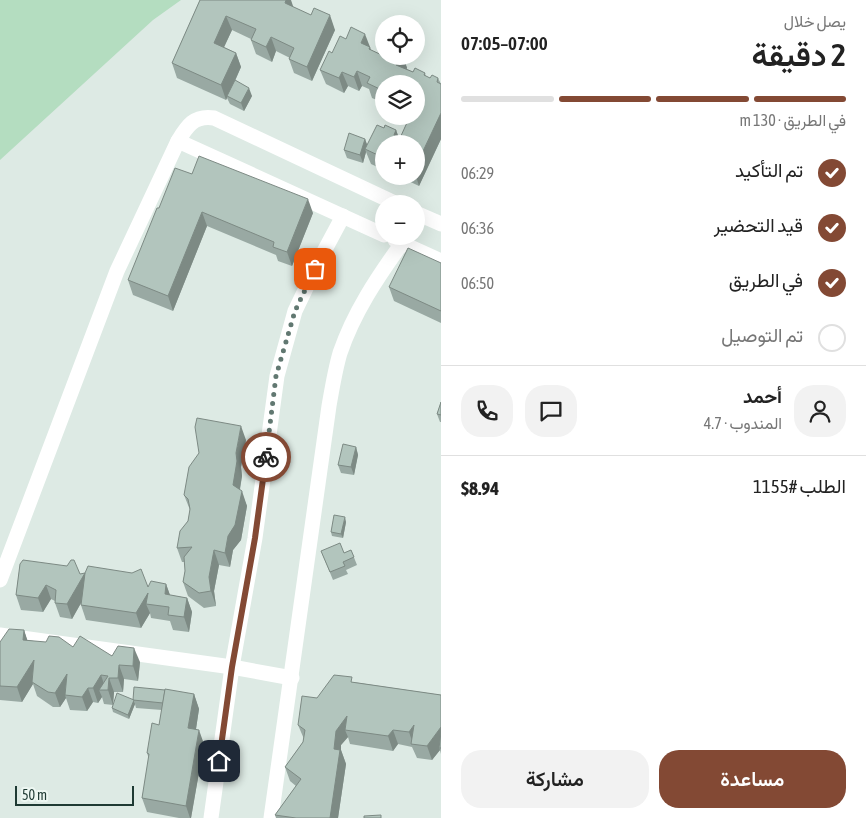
<!DOCTYPE html>
<html lang="ar">
<meta charset="utf-8">
<style>
body{margin:0;font-family:"Asap Condensed",Vazirmatn,sans-serif;background:#f2f2f2;color:#222;direction:rtl;height:100vh;display:flex;flex-direction:column;font-size:19px;white-space:nowrap}
*{box-sizing:border-box;margin:0}
p{font-size:16px;color:#767676}
.icon{flex:none;width:28px;height:28px;fill:none;stroke:currentColor;stroke-width:2;stroke-linecap:round;stroke-linejoin:round}
.map{position:relative;flex:1;overflow:hidden;direction:ltr}
.details{display:flex;flex-direction:column;background:#fff;width:425px}
.details>*{flex:none}
.controls{position:absolute;left:375px;top:15px;display:grid;gap:10px}
.controls a{display:grid;place-items:center;width:50px;height:50px;border-radius:50%;background:#fff;box-shadow:0 5px 20px #0002;font-size:25px}
.scale{position:absolute;left:15px;bottom:12px;width:119px;box-sizing:border-box;padding-left:5px;border:2px solid #1e3a33;border-top:0;font-size:14px;line-height:18px;white-space:nowrap;color:#1e3a33;-webkit-text-stroke:4px #edf7f2;paint-order:stroke}
.pin{position:absolute;display:grid;place-items:center;width:42px;height:42px;color:#fff;margin:-21px;border-radius:10px;box-shadow:0 2px 8px #0006}
.courier{position:absolute;display:grid;place-items:center;width:50px;height:50px;margin:-25px;border:4px solid #834934;border-radius:50%;background:#fff;color:#222;box-shadow:0 1px 6px #0007}
.head em{font-style:normal;font-weight:600}
.head div{display:flex;flex-direction:column-reverse}
.head{display:flex;align-items:center;justify-content:space-between;height:85px;padding:0 20px}
h1{font-size:32px;font-weight:600;line-height:38px}
.bar{display:grid;grid-template-columns:repeat(4,1fr);gap:8px 5px;align-content:center;height:60px;padding:0 20px}
.bar i{height:6px;border-radius:4px;background:#e0e0e0}
.bar .on{background:#834934}
.bar p{grid-column:span 4}
.line{display:flex;align-items:center;gap:12px;padding:0 20px;border-top:1px solid #e0e0e0}
.line div{flex:1}
.round{display:grid;place-items:center;flex:none;width:52px;height:52px;border-radius:20px;background:#f2f2f2}
ol{padding:0 20px;list-style:none}
li{display:flex;align-items:center;gap:15px;height:55px}
li p{margin-inline-start:auto}
li .icon{padding:5px;border-radius:50%;background:#834934;color:#fff;stroke-width:4}
li:last-child{color:#767676}
li i{width:28px;height:28px;border:2px solid #e0e0e0;border-radius:50%}
.cta{display:flex;gap:10px;margin-top:auto;padding:10px 20px}
.cta a{flex:1;height:58px;border-radius:20px;background:#834934;color:#fff;font-size:20px;font-weight:600;line-height:58px;text-align:center}
.cta a+a{background:#f2f2f2;color:#222}
main{display:flex;flex:1;min-height:0}
.map>svg:first-child{display:block}
</style>
<main>
<section class="details">
<div class="head"><div><h1>2 دقيقة</h1><p>يصل خلال</p></div><em>07:00–07:05</em></div>
<div class="bar"><i class="on"></i><i class="on"></i><i class="on"></i><i></i><p>في الطريق · 130 m</p></div>
<ol>
<li><svg class="icon" aria-label="check" viewBox="0 0 24 24"><path d="M5 12l5 5 9-10"/></svg>تم التأكيد<p>06:29</p></li>
<li><svg class="icon" aria-label="check" viewBox="0 0 24 24"><path d="M5 12l5 5 9-10"/></svg>قيد التحضير<p>06:36</p></li>
<li><svg class="icon" aria-label="check" viewBox="0 0 24 24"><path d="M5 12l5 5 9-10"/></svg>في الطريق<p>06:50</p></li>
<li><i></i>تم التوصيل</li>
</ol>
<div class="line" style="height:90px"><a class="round"><svg class="icon" aria-label="person" viewBox="0 0 24 24"><circle cx="12" cy="8" r="4"/><path d="M4 21q1-7 8-7t8 7"/></svg></a><div><b>أحمد</b><p>المندوب · 4.7</p></div><a class="round"><svg class="icon" aria-label="chat" viewBox="0 0 24 24"><path d="M4 5h16v11H9l-5 4z"/></svg></a><a class="round"><svg class="icon" aria-label="phone" viewBox="0 0 24 24"><path d="M5 4h4l2 5-3 2q2 4 5 5l2-3 5 2v4C11 20 4 13 5 4z"/></svg></a></div>
<div class="line" style="height:65px"><div>الطلب #1155</div><b>$8.94</b></div>
<div class="cta"><a>مساعدة</a><a>مشاركة</a></div>
</section>
<div class="map">
<svg width="441" height="818" viewBox="0 0 441 818">
<rect width="100%" height="100%" fill="#ddeae4"/>
<!-- green -->
<polygon fill="#b4ddc0" points="0,0 181,0 153,20 0,160"/>
<g fill="none" stroke-linecap="round" stroke-linejoin="round">
<!-- street -->
<g stroke="#fff" stroke-width="15">
<polyline points="178,141 384,235"/>
<polyline points="416,213 441,224"/>
<polyline points="395,240 441,261"/>
<path d="M0,580L117,271L178,141C187,126 194,115 214,118L397,204"/>
<polyline points="0,635 232,667 292,678"/>
<polyline points="211,818 232,667 255,538 277,376 295,311 321,257 343,216"/>
<path d="M271,818L329,406C332,389 335,370 340,353C354,312 377,278 402,243"/>
</g>
</g>
<!-- wall -->
<g fill="#99a9a3">
<polygon points="200,0 293,7 335,30 312,81 294,73 289,59 290,58 276,51 272,62 256,54 251,40 251,39 232,30 224,47 236,53 241,67 235,81 252,96 244,111 230,104 227,98 226,100 177,78 172,63"/>
<polygon points="346,39 369,47 371,50 386,57 387,56 403,56 407,68 406,69 413,72 425,73 426,77 430,78 438,78 441,84 441,139 419,186 398,176 416,176 416,144 384,144 384,170 371,164 366,152 363,163 347,158 344,150 365,139 367,145 384,128 396,130 399,138 400,138 416,116 416,84 384,84 384,103 372,98 369,89 362,86 359,91 348,86 344,93 326,84 320,70 332,53"/>
<polygon points="192,174 313,213 292,266 278,261 276,255 207,226 173,311 133,295 128,280 159,208"/>
<polygon points="441,263 441,323 394,301 389,287"/>
<polygon points="441,402 441,422 440,422 437,414"/>
<polygon points="246,440 241,467 242,476 240,490 247,506 241,540 233,550 230,567 219,565 214,591 216,606 204,608 188,596 183,582 185,571 185,562 182,562 177,548 188,521 190,510 184,495"/>
<polygon points="356,447 358,455 354,475 341,473 338,465"/>
<polygon points="346,522 343,538 332,536 331,532"/>
<polygon points="351,550 357,565 346,570 348,574 333,580 321,551 344,553"/>
<polygon points="20,564 148,587 166,584 170,595 187,598 192,612 189,632 173,630 170,621 151,618 150,613 141,628 86,620 81,605 81,603 72,619 60,617 55,603 55,601 51,599 43,612 21,610 16,595"/>
<polygon points="24,630 27,640 73,647 140,662 138,681 124,679 123,692 114,692 113,705 104,704 102,697 98,703 93,702 87,711 70,710 66,698 60,707 53,707 37,696 33,684 22,702 0,700 0,642"/>
<polygon points="353,682 441,695 441,754 440,750 432,760 417,758 412,747 398,744 393,751 350,744 348,737 341,745 341,750 346,764 338,818 276,818 275,815 296,786 290,781 285,767 303,742 304,739 298,725 317,698"/>
<polygon points="194,694 199,709 196,729 204,744 191,818 179,818 147,812 142,798 149,759 147,753 159,725 162,710 136,708 135,704 129,719 113,712 112,708 133,699"/>
</g>
<!-- shaded-wall -->
<g fill="#7d8a84">
<polygon points="286,0 291,0 294,9 285,3"/>
<polygon points="330,15 335,30 312,81 307,67"/>
<polygon points="226,16 232,30 219,58 214,43"/>
<polygon points="365,34 370,47 375,61 361,43"/>
<polygon points="271,37 276,51 272,62 266,47"/>
<polygon points="236,53 241,67 228,96 227,96 227,98 226,100 221,85"/>
<polygon points="400,56 403,56 407,68 402,79 396,65"/>
<polygon points="357,71 362,86 359,91 354,77"/>
<polygon points="342,72 348,86 344,93 339,78"/>
<polygon points="249,88 252,96 244,111 241,103"/>
<polygon points="441,113 441,139 419,186 416,176 416,166"/>
<polygon points="396,130 401,144 394,135"/>
<polygon points="365,139 368,147 365,149 366,152 363,163 360,155"/>
<polygon points="308,199 313,213 292,266 287,252"/>
<polygon points="202,212 207,226 173,311 168,296"/>
<polygon points="241,426 246,440 241,467 242,476 238,499 233,485 236,453"/>
<polygon points="356,447 358,455 354,475 351,467"/>
<polygon points="242,491 247,506 241,540 233,550 230,567 225,553 228,536"/>
<polygon points="345,517 346,522 343,538 341,534"/>
<polygon points="214,550 219,565 214,591 216,606 211,591 209,577"/>
<polygon points="85,573 90,587 72,619 67,604"/>
<polygon points="166,584 171,598 165,594"/>
<polygon points="46,585 51,599 43,612 38,598"/>
<polygon points="148,593 146,604 150,613 141,628 136,613"/>
<polygon points="187,598 192,612 189,632 184,617"/>
<polygon points="24,630 29,645 23,640"/>
<polygon points="134,648 140,662 138,681 133,666"/>
<polygon points="34,660 32,682 33,684 22,702 17,687"/>
<polygon points="119,665 124,679 123,692 118,678"/>
<polygon points="67,674 65,695 66,698 60,707 55,693"/>
<polygon points="101,675 106,690 99,690 102,697 98,703 93,688"/>
<polygon points="109,678 114,692 113,705 108,690"/>
<polygon points="88,688 93,702 87,711 82,697"/>
<polygon points="194,694 199,709 194,742 188,728"/>
<polygon points="133,700 135,704 129,719 128,715"/>
<polygon points="347,716 345,730 348,737 341,745 341,750 346,764 338,818 330,818 334,749 336,731"/>
<polygon points="414,725 413,744 409,732"/>
<polygon points="441,727 441,748 439,748 440,750 432,760 427,746"/>
<polygon points="199,730 204,744 191,818 190,818 186,806"/>
<polygon points="393,730 398,744 393,751 388,736"/>
</g>
<!-- building -->
<g fill="#b2c5bd" stroke="#7d8a84">
<polygon points="200,0 286,0 285,3 311,15 314,8 330,15 307,67 289,59 294,48 271,37 266,47 251,40 256,29 226,16 214,43 236,53 221,85 172,63"/>
<polygon points="351,27 365,34 361,43 370,47 369,49 386,57 387,56 400,56 396,65 413,72 415,68 425,73 424,75 430,78 432,75 438,78 437,82 441,84 441,113 416,166 416,144 384,144 384,158 365,149 377,125 384,128 385,125 396,130 394,135 400,138 410,116 416,116 416,103 419,97 416,96 416,84 384,84 384,91 367,83 370,77 357,71 354,77 342,72 339,78 320,70 329,51 332,53 340,36 346,39"/>
<polygon points="235,80 249,88 241,103 227,96"/>
<polygon points="349,133 365,139 360,155 344,150"/>
<polygon points="199,156 308,199 287,252 273,247 274,242 202,212 168,296 128,280 157,208 159,208 175,168 192,174"/>
<polygon points="408,248 441,263 441,311 389,287"/>
<polygon points="441,402 441,415 437,414"/>
<polygon points="197,418 241,426 236,453 237,461 233,485 242,491 235,525 228,536 225,553 214,550 209,577 211,591 199,593 183,582 185,571 184,557 192,547 177,548 180,531 188,521 190,509 188,499 184,495 189,467 199,453 195,427"/>
<polygon points="343,444 356,447 351,467 338,465"/>
<polygon points="334,515 345,517 341,534 331,532"/>
<polygon points="340,543 344,553 351,550 354,557 343,562 345,566 330,572 321,551"/>
<polygon points="23,560 67,566 71,560 74,560 80,574 85,573 88,566 132,573 141,569 148,587 151,581 166,584 165,594 187,598 184,617 168,615 169,607 146,604 148,593 136,613 81,605 85,573 67,604 55,603 56,590 46,585 38,598 16,595 20,564"/>
<polygon points="9,629 24,630 23,640 46,642 49,636 59,637 73,647 80,636 112,656 118,646 134,648 133,666 119,665 118,678 109,678 108,690 99,690 108,676 101,675 93,688 88,688 82,697 65,695 67,674 55,693 48,692 32,682 34,660 17,687 0,686 0,642"/>
<polygon points="334,675 352,677 351,682 441,695 441,727 427,746 411,744 414,725 409,732 393,730 388,736 345,730 347,716 336,731 334,749 340,750 330,818 296,818 275,815 301,779 285,767 303,742 305,730 298,725 302,696 317,698"/>
<polygon points="134,687 165,690 163,703 133,700"/>
<polygon points="165,689 194,694 188,728 199,730 186,806 142,798 149,754 147,753 152,723 159,725"/>
<polygon points="117,693 134,700 128,715 112,708"/>
<polygon points="441,732 441,748 439,748"/>
<polygon points="381,815 381,818 364,818 364,816"/>
</g>
<g fill="none" stroke-linecap="round" stroke-linejoin="round">
<!-- done -->
<polyline stroke="#617871" stroke-width="5" stroke-dasharray="0 9" points="266,457 276,376 295,311 315,269"/>
<!-- route -->
<polyline stroke="#834934" stroke-width="6" points="219,761 232,667 255,538 266,457"/>
</g>
</svg>
<div class="controls">
<a><svg class="icon" aria-label="locate" viewBox="0 0 24 24"><circle cx="12" cy="12" r="6"/><path d="M12 2v4M12 18v4M2 12h4M18 12h4"/></svg></a>
<a><svg class="icon" aria-label="layers" viewBox="0 0 24 24"><path d="M12 4l9 5-9 5-9-5zM3 14l9 5 9-5"/></svg></a>
<a>+</a>
<a>−</a>
</div>
<div class="scale">50 m</div>
<div class="pin" style="left:315px;top:269px;background:#ea580c"><svg class="icon" aria-label="bag" viewBox="0 0 24 24"><path d="M5 8h14l-1 12H6zM9 8a3 3 0 0 1 6 0"/></svg></div>
<div class="pin" style="left:219px;top:761px;background:#1f2937"><svg class="icon" aria-label="home" viewBox="0 0 24 24"><path d="M3 11l9-7 9 7M6 9v11h12V9"/></svg></div>
<div class="courier" style="left:266px;top:457px"><svg class="icon" aria-label="bike" viewBox="0 0 24 24"><circle cx="6" cy="16" r="4"/><circle cx="18" cy="16" r="4"/><path d="M6 16l4-8h5l3 8M10 8l3 8H6M13 5h3"/></svg></div>
</div>
</main>
